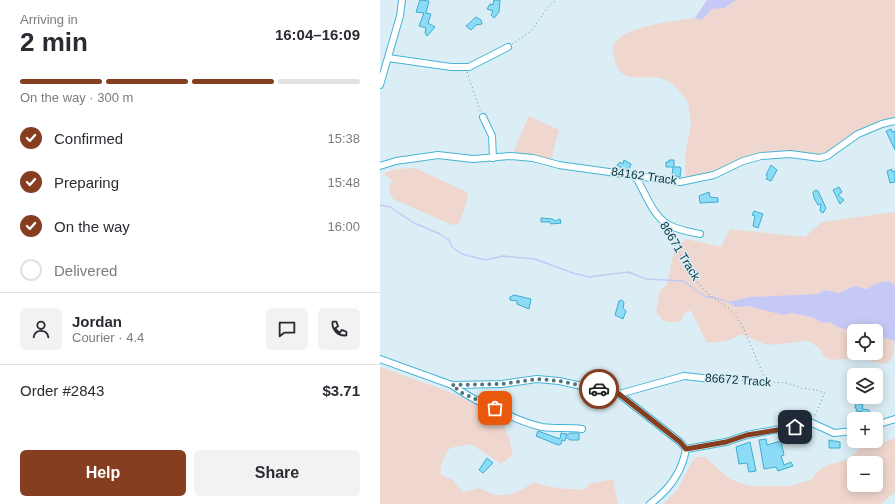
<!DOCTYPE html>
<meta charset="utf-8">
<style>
body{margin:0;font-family:Arial,sans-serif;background:#f2f2f3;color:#2b2b33;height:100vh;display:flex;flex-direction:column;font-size:15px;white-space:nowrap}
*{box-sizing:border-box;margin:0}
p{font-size:13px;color:#7c7c81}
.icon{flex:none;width:22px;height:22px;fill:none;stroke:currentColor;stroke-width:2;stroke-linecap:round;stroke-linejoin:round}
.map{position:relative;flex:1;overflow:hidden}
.drawer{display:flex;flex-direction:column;background:#fff;width:380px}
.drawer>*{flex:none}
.controls{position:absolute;left:467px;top:324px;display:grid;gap:8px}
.controls a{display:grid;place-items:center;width:36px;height:36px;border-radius:6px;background:#fff;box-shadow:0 2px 10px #0003;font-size:20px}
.pin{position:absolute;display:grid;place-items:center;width:34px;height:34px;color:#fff;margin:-17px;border-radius:8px;box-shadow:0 2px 6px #0006}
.courier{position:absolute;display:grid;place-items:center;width:40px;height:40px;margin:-20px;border:3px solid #863e20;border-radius:50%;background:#fff;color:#222;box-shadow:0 1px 5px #0007}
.head em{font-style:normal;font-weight:800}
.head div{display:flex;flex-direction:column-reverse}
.head{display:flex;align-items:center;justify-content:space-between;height:68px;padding:0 20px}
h1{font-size:26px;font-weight:800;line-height:30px}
.bar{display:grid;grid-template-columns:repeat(4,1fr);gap:6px 4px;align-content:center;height:48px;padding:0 20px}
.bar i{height:5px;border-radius:3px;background:#e1e1e2}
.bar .current{background:#863e20}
.bar p{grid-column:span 4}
.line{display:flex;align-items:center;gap:10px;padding:0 20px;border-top:1px solid #e1e1e2}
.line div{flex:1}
.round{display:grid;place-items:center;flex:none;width:42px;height:42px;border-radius:6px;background:#f2f2f3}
ol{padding:0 20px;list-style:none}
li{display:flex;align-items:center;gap:12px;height:44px}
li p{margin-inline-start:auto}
li .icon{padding:4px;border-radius:50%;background:#863e20;color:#fff;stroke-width:4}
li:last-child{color:#7c7c81}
li i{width:22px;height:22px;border:2px solid #e1e1e2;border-radius:50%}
.action{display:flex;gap:8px;margin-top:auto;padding:8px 20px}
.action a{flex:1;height:46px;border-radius:6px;background:#863e20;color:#fff;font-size:16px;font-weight:800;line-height:46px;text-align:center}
.action a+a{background:#f2f2f3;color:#2b2b33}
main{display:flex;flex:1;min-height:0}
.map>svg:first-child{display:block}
</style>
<main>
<section class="drawer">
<div class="head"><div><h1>2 min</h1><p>Arriving in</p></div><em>16:04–16:09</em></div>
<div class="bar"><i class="current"></i><i class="current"></i><i class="current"></i><i></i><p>On the way · 300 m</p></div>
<ol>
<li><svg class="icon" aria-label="check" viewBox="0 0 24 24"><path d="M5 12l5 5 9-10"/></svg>Confirmed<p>15:38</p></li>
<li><svg class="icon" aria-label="check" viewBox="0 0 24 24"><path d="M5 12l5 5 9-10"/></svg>Preparing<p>15:48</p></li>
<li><svg class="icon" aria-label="check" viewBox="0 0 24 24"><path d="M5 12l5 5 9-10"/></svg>On the way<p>16:00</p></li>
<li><i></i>Delivered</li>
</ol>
<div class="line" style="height:72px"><a class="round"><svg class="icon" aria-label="person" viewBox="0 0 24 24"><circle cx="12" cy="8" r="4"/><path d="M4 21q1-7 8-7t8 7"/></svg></a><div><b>Jordan</b><p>Courier · 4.4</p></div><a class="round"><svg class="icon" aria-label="chat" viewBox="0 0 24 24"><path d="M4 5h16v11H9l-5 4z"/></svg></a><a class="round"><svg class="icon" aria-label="phone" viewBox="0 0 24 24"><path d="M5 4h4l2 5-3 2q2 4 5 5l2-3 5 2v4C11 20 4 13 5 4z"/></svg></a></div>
<div class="line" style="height:52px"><div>Order #2843</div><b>$3.71</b></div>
<div class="action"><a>Help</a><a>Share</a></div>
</section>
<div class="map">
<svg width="515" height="504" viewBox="0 0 515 504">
<rect width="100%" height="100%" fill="#dbeef5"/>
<!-- green -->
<g fill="#efd7cf" fill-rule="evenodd">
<path d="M360,0H515V119C499,122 484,127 470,136C461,142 454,150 445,155L414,152L378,153L332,173L306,180L305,156L311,123L308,101C302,95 296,86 288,81C276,73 254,82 243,74C237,70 235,63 234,56C233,53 232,50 233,47C239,26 296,21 315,18L319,20L324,18L332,9L345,8L354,1Z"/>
<polygon points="149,116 179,130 171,160 133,153"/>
<polygon points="35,168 87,192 88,197 79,224 72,225 13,199 9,190 12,180 6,176 4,173 16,169"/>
<path d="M515,212V286L497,283L487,289L474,286L459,293L444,290L438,294L384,297L361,308L369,306L403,314L413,313L434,318L442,323L449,322L458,327L474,331L491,330L493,331H474V353H496V333L514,341C515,349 514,360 505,364L477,358L451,360L446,358L439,348L429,341L387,345L361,334L348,341L327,343L311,311H306L300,322H289L282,320L276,312L280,291L287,285L294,250L306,239L341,247L350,229L425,237L442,222Z"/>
<path d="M0,367L67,391L113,411L119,417L129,437L133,455L121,464L91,444L70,448C63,457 60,464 61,475L73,480L83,492L100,488C120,501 135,495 154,482C171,488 188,490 206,489L208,484L233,479L238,504H0Z"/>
<path d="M515,438V492L501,504H283L297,490L312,462L317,457H325L350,479L360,483L371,486H409L431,480L440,469L448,465L470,459L483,445L499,444ZM474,463H496V485H474Z"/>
</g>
<!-- water -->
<g fill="#c6c9f6">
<polygon points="327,0 360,0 354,1 345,8 332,9 324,18 319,20 315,18"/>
<polygon points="510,281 515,286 515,341 502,337 496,331 491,330 474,331 458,327 449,322 442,323 434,318 413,313 403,315 369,306 355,307 348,302 370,297 438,294 444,290 459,293 474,286 487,289 497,283"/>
</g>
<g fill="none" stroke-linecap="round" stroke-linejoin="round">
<!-- stream -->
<polyline stroke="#c6c9f6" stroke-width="1.5" points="0,205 10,207 34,223 60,234 69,240 72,247 82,254 105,260 123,256 155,259 193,273 209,277 248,272 266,279 303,281 326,297 333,297 348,302"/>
</g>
<!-- building -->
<g fill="#8cdcf8" stroke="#3daccd">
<polygon points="40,0 49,1 46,13 51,14 48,23 55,27 47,36 45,33 46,28 39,26 44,13 36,12"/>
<polygon points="114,0 120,0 119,12 114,18 111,15 113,11 107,9 110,4 113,5"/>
<polygon points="96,17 101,20 102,24 96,25 91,30 86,26"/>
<polygon points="511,129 512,132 515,131 515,150 506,131"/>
<polygon points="244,160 251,164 249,170 243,169 237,165 240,162 243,164"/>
<polygon points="289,160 294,160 294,167 300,167 301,169 300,177 292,175 293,167 286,167 286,162 289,162"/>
<polygon points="391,165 397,170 391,181 386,179 388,176 386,175"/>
<polygon points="512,169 512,172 515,171 515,182 510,183 507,171"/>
<polygon points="459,187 462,192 458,195 464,200 460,204 453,190"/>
<polygon points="436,190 438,191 446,208 443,213 440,211 441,204 438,205 434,198 433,192"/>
<polygon points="329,192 330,197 338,198 338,202 320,203 319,196"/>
<polygon points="374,211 383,214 378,228 373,226 375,216 372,215"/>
<polygon points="161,218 173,219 175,221 180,219 181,223 171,224 169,221 169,222 161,222"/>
<polygon points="134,295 151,299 149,309 137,304 137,301 130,300 130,297"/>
<polygon points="242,300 244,303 243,308 246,311 243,319 235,315 239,301"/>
<polygon points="476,403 483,405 482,409 489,410 489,413 486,414 481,411 481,412 476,411 477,409 475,408"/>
<polygon points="158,431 180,439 181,433 187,434 186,436 190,433 199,433 199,440 190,440 186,437 185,441 182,440 181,444 178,445 156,436"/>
<polygon points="386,439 387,445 401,441 404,455 401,456 404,465 411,462 413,466 398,471 396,467 384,469 379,440"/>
<polygon points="449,440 460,442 460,448 449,448"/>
<polygon points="370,442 376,471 369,472 367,463 359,464 356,447"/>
<polygon points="107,458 113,463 103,473 99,470"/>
</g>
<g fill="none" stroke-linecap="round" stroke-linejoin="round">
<!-- minor casing -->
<g stroke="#46b4d5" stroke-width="8">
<g id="minor">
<polyline points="8,58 71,67 89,67 128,47"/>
<polyline points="0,85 20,16 22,0"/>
<polyline points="103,117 112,136 113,158"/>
<polyline points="0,166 16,161 58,155 93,159 131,156 153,158 179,165 300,182 334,175 363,161 381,156 410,154 440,158 447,156 478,134 502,124 515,121"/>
<path d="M255,176C265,191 272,216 289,225C298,230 310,232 320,234"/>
<polyline points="0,359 72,385 122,384 157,379 179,381 239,394 300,442 306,449"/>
<path d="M72,385C90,399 139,422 162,427C175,429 189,427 202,429"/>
<polyline points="239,394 304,376 332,379"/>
<polyline points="496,425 515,419"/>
<polyline points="306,449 346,442 367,435 432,423 454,433 474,431"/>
<path d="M270,504C289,490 302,473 306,449"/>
</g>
</g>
<!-- path -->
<g stroke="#70929c" stroke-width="1" stroke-dasharray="1 3" stroke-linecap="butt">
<polyline points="132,44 151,31 169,6 177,0"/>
<polyline points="87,72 101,113"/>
<polyline points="287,231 312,276 329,295 350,309 362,325 386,381"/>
<polyline points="338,379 407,383 421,388 436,390 445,393 434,417"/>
</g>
<!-- minor -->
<use href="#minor" stroke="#fff" stroke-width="6"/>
</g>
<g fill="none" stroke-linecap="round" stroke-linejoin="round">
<!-- done -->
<polyline stroke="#4f7681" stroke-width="4" stroke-dasharray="0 7.2" points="115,408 82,393 72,385 122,384 157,379 179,381 219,389"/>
<!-- route -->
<polyline stroke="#863e20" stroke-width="5" points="219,389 239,394 300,442 306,449 346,442 367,435 415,427"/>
</g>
<g text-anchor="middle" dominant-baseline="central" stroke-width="3" stroke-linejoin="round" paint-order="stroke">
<!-- street labels -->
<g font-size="12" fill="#043643" stroke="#dbeef5">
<text transform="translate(264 176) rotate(8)">84162 Track</text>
<text transform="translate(300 251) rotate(59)">86671 Track</text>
<text transform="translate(358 380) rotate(4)">86672 Track</text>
</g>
</g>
</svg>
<div class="controls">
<a><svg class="icon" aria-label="locate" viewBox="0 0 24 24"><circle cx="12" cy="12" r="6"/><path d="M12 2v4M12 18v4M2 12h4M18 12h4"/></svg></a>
<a><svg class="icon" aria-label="layers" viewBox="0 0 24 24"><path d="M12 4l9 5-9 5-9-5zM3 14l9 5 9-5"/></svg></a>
<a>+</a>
<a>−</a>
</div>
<div class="pin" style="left:115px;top:408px;background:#ea580c"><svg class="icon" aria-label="bag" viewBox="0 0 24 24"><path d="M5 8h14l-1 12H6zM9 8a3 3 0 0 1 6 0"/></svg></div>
<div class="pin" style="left:415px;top:427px;background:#1f2937"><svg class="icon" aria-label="home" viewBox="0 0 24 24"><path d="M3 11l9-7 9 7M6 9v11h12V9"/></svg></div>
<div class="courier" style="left:219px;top:389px"><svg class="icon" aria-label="car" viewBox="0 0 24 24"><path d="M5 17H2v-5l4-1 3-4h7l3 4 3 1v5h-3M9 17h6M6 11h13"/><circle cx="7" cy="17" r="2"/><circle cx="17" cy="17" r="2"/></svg></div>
</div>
</main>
